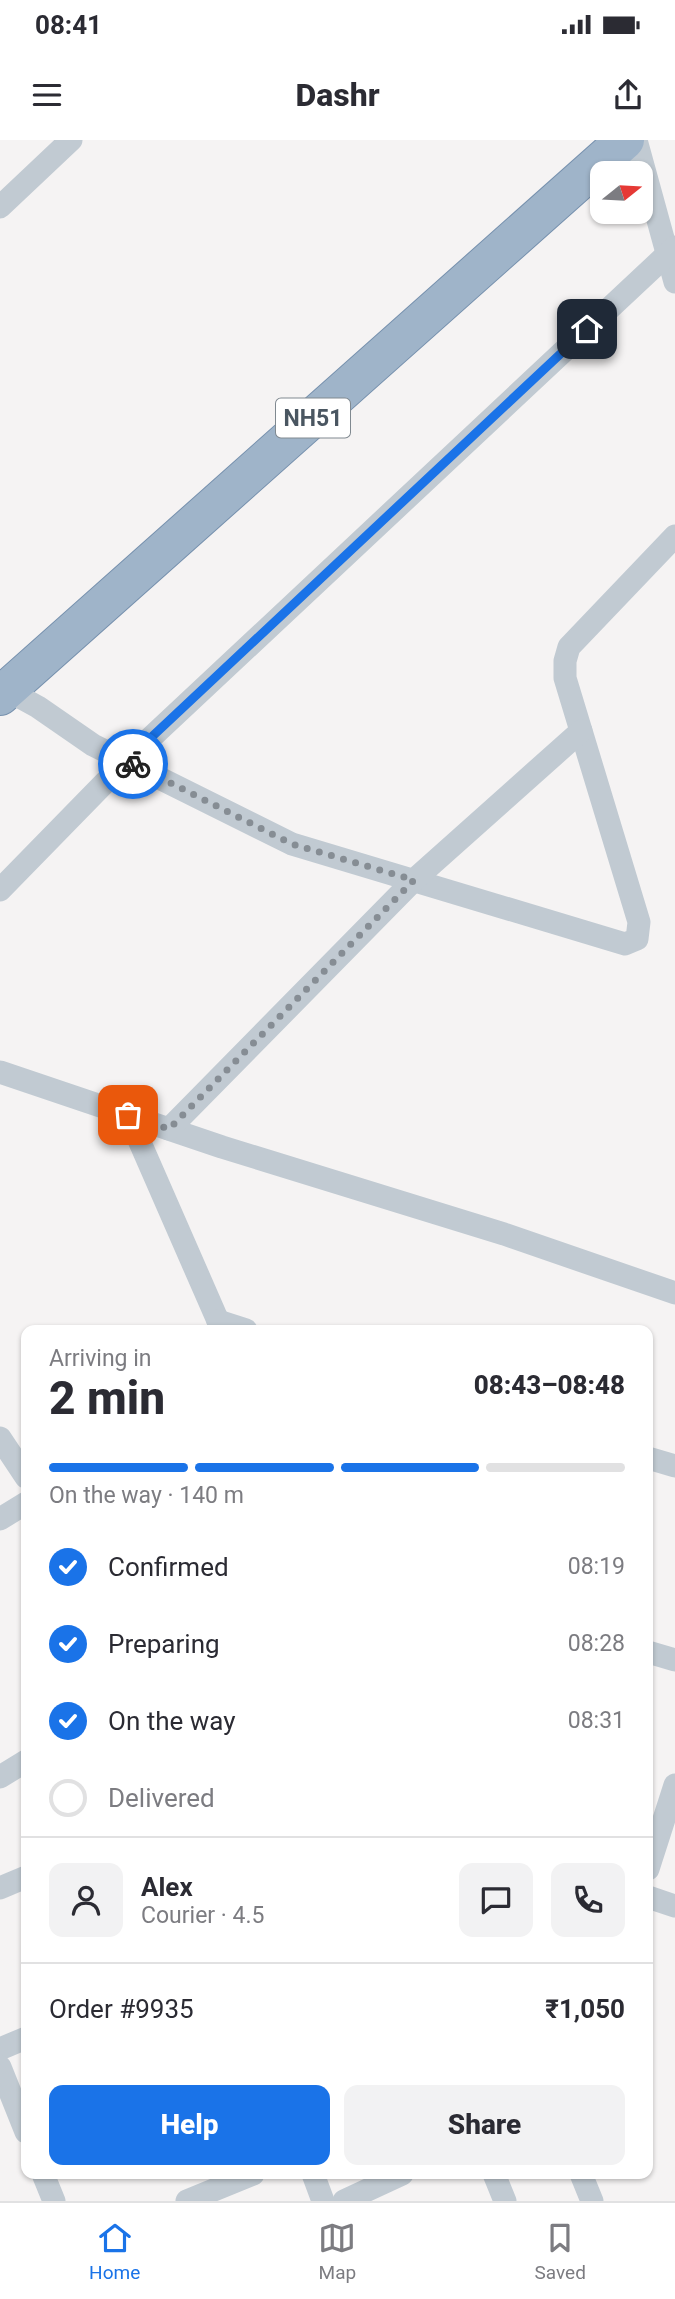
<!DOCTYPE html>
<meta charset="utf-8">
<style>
body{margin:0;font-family:Roboto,sans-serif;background:#f2f2f3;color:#2b2b33;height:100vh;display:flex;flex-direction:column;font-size:26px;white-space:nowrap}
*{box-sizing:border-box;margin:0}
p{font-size:23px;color:#7c7c81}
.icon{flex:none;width:38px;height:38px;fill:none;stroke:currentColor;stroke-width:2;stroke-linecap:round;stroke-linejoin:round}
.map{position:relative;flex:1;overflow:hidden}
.sheet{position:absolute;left:21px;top:1185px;width:632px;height:854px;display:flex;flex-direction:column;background:#fff;border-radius:14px;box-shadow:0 2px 5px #0004}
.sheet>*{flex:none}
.needle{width:46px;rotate:72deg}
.buttons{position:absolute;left:590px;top:21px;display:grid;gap:14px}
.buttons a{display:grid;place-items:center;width:63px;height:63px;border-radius:14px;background:#fff;box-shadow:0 2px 5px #0004;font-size:35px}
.pin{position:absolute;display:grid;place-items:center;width:60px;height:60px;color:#fff;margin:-30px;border-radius:14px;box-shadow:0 4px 10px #0006}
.courier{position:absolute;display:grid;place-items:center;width:70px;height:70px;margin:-35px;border:5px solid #1a73e8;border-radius:50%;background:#fff;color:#222;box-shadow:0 2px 9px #0007}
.head em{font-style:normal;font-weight:800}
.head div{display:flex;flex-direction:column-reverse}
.head{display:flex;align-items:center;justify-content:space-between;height:119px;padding:0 28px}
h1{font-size:46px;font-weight:800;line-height:52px}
.bar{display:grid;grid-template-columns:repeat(4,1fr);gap:10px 7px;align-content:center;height:84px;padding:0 28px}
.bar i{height:9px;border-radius:5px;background:#e1e1e2}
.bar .current{background:#1a73e8}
.bar p{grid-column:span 4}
.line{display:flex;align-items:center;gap:18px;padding:0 28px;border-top:2px solid #e1e1e2}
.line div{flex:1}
.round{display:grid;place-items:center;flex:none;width:74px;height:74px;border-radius:14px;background:#f2f2f3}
ol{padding:0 28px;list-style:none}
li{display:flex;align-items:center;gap:21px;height:77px}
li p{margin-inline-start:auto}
li .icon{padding:7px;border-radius:50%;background:#1a73e8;color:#fff;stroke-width:4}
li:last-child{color:#7c7c81}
li i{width:38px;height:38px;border:4px solid #e1e1e2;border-radius:50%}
.primary-button{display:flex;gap:14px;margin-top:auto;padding:14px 28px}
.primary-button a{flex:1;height:80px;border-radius:14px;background:#1a73e8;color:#fff;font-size:28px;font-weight:800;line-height:80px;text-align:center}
.primary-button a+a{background:#f2f2f3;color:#2b2b33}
.status{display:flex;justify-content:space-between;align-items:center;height:49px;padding:0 35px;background:#fff;direction:ltr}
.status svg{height:19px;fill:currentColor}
header{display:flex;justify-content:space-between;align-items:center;height:91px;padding:0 28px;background:#fff;font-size:32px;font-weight:800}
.menu{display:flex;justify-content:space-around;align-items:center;height:98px;border-top:2px solid #e1e1e2;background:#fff;font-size:19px;color:#7c7c81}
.menu a{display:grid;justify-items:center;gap:4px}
.menu .current{color:#1a73e8}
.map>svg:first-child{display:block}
</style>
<div class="status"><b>08:41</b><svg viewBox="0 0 49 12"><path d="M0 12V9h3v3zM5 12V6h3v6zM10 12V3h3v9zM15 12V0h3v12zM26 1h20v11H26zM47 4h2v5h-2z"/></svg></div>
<header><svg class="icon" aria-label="menu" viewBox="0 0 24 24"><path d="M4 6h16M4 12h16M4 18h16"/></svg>Dashr<svg class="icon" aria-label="share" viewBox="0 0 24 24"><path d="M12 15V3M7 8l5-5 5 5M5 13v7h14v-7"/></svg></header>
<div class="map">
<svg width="675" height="2061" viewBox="0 0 675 2061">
<rect width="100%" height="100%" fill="#f5f3f3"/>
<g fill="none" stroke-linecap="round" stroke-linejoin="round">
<!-- trunk casing -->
<g stroke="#7690ad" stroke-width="40">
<polyline id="trunk" points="0,556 625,0"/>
</g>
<!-- minor -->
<g stroke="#c1cad2" stroke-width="23">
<polyline points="636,0 675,142"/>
<polyline points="0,67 71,0"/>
<polyline points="7,550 38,567 93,605 292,704 625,804 637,799 639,782 565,538 565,521 569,507 675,396"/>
<polyline points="0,750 126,621 675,107"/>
<polyline points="0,932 222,1007 504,1094 675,1153"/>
<polyline points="128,975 222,1190"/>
<polyline points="169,989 414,740 581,591"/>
<polyline points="218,1181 246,1190"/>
<polyline points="0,1298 26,1337"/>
<polyline points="648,1318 675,1326"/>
<polyline points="0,1379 26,1363"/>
<polyline points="648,1512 675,1520"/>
<polyline points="0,1637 26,1621"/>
<polyline points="648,1729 675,1645"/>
<polyline points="0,1748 26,1737"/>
<polyline points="648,1757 675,1766"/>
<polyline points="0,1909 26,1898"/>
<polyline points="0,1927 26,1992"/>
<polyline points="43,2034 54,2061"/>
<polyline points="313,2034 323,2061"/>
<polyline points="494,2034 505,2061"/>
<polyline points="581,2034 592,2061"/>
<polyline points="187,2061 253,2034"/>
<polyline points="344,2061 402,2034"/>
</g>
<!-- trunk -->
<use href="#trunk" stroke="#9fb4c9" stroke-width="38"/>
</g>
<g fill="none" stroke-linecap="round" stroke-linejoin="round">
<!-- done -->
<polyline stroke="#868d94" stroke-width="7" stroke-dasharray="0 12.6" points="128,975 169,989 414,740 292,704 133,624"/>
<!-- route -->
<polyline stroke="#1a73e8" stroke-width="9" points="133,624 126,621 587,189"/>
</g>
<g text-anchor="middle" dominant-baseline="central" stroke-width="5" stroke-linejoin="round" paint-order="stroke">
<!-- shield labels -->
<rect fill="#fff" stroke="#808990" stroke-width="2" x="276" y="258.5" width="74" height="39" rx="5"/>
<g font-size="23" font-weight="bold" fill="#4a5661">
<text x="313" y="278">NH51</text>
</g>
</g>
</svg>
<div class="buttons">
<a><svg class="needle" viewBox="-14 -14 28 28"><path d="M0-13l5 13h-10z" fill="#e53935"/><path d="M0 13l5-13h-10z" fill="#7c7c81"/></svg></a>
</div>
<div class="pin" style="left:128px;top:975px;background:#ea580c"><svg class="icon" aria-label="bag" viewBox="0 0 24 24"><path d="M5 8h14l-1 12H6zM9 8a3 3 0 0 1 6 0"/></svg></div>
<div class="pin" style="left:587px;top:189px;background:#1f2937"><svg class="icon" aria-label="home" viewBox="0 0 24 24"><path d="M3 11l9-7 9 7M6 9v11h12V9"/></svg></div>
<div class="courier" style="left:133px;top:624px"><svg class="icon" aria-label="bike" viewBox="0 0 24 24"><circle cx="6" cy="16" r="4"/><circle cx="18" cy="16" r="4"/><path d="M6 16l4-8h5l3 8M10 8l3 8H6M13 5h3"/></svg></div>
<section class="sheet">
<div class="head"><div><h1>2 min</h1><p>Arriving in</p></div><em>08:43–08:48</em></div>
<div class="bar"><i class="current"></i><i class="current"></i><i class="current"></i><i></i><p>On the way · 140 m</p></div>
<ol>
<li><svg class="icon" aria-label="check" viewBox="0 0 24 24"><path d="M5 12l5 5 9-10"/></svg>Confirmed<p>08:19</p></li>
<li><svg class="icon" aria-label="check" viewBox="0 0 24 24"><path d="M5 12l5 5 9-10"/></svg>Preparing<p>08:28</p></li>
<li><svg class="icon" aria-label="check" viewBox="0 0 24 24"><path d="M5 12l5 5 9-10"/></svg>On the way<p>08:31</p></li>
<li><i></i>Delivered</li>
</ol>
<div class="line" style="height:126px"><a class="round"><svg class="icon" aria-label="person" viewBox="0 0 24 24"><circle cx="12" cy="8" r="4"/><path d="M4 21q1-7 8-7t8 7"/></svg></a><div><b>Alex</b><p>Courier · 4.5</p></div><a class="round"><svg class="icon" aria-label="chat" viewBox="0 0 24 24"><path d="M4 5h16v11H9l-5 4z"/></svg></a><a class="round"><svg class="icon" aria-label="phone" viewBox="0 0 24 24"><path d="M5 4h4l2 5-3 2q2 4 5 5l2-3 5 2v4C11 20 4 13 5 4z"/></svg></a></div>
<div class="line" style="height:91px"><div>Order #9935</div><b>₹1,050</b></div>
<div class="primary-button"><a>Help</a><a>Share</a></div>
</section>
</div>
<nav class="menu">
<a class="current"><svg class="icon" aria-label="home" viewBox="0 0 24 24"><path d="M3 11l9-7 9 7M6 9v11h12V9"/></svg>Home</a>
<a><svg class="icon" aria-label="map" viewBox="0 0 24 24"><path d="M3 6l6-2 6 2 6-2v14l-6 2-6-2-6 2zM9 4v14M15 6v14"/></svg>Map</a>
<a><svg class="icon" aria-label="saved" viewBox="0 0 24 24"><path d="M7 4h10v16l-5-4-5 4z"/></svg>Saved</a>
</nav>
